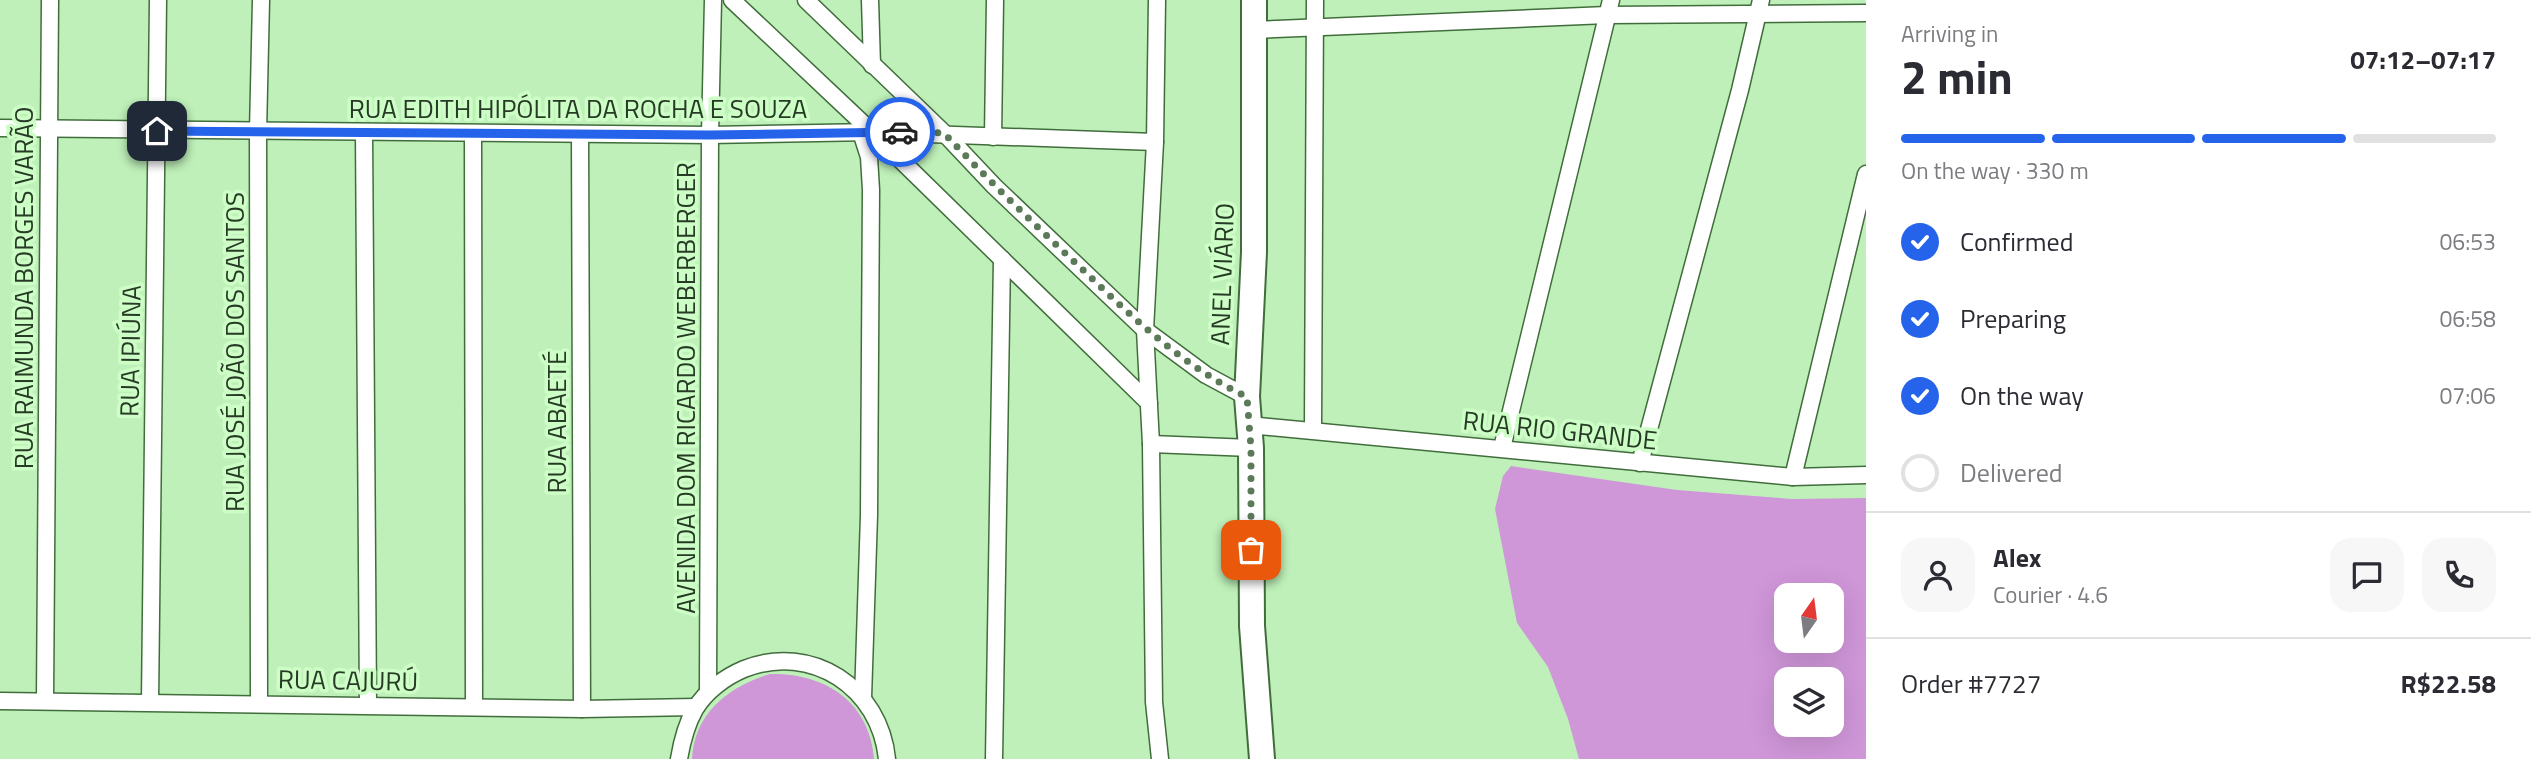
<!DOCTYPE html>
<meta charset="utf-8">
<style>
body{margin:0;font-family:"Titillium Web",sans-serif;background:#f7f7f7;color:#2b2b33;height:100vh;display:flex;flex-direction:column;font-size:26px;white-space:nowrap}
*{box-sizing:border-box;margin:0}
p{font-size:23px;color:#7c7c81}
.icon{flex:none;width:38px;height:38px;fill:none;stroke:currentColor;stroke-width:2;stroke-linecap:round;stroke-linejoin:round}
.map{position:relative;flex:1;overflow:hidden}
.panel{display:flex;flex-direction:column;background:#fff;width:665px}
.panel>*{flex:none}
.needle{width:46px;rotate:14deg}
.tools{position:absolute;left:1774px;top:583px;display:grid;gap:14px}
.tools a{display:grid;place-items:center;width:70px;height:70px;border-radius:14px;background:#fff;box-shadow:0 7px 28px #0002;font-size:35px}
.pin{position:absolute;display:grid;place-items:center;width:60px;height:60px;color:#fff;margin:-30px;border-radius:14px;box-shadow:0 4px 10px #0006}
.courier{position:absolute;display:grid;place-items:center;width:70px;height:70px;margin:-35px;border:5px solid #2563eb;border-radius:50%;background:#fff;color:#222;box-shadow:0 2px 9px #0007}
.headline em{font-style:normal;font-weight:700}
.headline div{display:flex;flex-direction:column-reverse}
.headline{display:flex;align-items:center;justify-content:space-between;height:119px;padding:0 35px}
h1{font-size:46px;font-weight:700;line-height:52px}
.bar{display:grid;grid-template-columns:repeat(4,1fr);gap:10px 7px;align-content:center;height:84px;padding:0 35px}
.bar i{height:9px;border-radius:5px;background:#e1e1e2}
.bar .selected{background:#2563eb}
.bar p{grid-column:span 4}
.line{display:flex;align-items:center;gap:18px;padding:0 35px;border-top:2px solid #e1e1e2}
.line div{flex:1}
.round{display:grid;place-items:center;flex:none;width:74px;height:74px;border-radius:21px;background:#f7f7f7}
ol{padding:0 35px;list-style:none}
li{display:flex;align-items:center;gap:21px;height:77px}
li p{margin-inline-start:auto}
li .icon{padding:7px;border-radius:50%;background:#2563eb;color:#fff;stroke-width:4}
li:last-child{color:#7c7c81}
li i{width:38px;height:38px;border:4px solid #e1e1e2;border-radius:50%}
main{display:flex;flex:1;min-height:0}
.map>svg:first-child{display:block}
</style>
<main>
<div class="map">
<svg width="1866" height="759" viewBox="0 0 1866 759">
<rect width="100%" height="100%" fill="#bff0b9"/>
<!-- green -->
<g fill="#cf96d8" fill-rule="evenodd">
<path d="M1511,466L1677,490L1792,499L1866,498V759H1579L1568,719L1548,667L1517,623L1495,509L1503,476ZM1787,595H1832V640H1787ZM1787,679H1832V724H1787Z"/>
<path d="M770,674C825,673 869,701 874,759H692C694,713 729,686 770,674Z"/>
</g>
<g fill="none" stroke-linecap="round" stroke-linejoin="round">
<!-- street casing -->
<g stroke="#416d3c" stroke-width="19">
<g id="street">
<polyline points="732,0 872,132 1149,403"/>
<polyline points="806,0 944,133 994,186 1145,330 1206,375 1247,397"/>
<polyline points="870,0 872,65"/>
<polyline points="1157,0 1155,142 1145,330 1151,444 1154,702 1160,759"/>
<polyline points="1255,30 1607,15 1866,13"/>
<polyline points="0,128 710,135 872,132 1155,142"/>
<polyline points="861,132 869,157 871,190 869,515 863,698"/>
<polyline points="364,133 368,705"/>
<polyline points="473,134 474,707"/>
<polyline points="580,134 582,709"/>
<polyline points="993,137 995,0"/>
<polyline points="1249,425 1793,477 1866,475"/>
<polyline points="1313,430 1315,0"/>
<polyline points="1151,444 1251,448"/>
<polyline points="1502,448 1611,0"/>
<polyline points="1640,463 1740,90 1761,0"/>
<polyline points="1793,477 1866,174"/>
<polyline points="708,692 710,135 713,0"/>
<polyline points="0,701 582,709 696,707"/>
<polyline points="45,701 50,0"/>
<polyline points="150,702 158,0"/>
<polyline points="259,704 258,132 261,0"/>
<path d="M679,759C682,741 686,725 695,709C706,691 725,677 744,669C812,642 880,688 887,759"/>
<polyline points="994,759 1002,259"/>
</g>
</g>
<!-- primary casing -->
<g stroke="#416d3c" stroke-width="28">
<polyline id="primary" points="1254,0 1254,252 1247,397 1251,448 1252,626 1262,759"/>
</g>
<!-- street -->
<use href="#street" stroke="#fff" stroke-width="16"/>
<!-- primary -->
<use href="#primary" stroke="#fff" stroke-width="24"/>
</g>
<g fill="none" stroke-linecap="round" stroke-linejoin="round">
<!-- done -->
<path stroke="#5c7a59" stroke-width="7" stroke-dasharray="0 12.6" d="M900,132L944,133C988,180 1035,225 1082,269C1133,318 1183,366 1247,397L1251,448V550"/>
<!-- route -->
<polyline stroke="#2563eb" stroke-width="9" points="157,131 710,135 900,132"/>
</g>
<g text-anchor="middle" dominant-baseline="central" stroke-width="7" stroke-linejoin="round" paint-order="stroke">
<!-- street labels -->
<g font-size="26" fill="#273a25" stroke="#ccfec6">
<text x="578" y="108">RUA EDITH HIPÓLITA DA ROCHA E SOUZA</text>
<text transform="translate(1222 274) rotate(-88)">ANEL VIÁRIO</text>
<text transform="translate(23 288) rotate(-90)">RUA RAIMUNDA BORGES VARÃO</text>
<text transform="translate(130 351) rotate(-89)">RUA IPIÚNA</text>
<text transform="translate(234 352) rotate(-90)">RUA JOSÉ JOÃO DOS SANTOS</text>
<text transform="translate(685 388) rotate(-90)">AVENIDA DOM RICARDO WEBERBERGER</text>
<text transform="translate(556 422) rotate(-90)">RUA ABAETÉ</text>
<text transform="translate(1560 430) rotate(6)">RUA RIO GRANDE</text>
<text transform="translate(348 680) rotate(1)">RUA CAJURÚ</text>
</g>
</g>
</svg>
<div class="tools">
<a><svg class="needle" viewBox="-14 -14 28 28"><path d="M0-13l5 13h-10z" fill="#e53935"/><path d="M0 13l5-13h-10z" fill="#7c7c81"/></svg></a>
<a><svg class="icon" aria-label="layers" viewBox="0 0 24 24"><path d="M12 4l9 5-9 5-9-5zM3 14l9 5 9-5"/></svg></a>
</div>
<div class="pin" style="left:1251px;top:550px;background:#ea580c"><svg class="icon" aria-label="bag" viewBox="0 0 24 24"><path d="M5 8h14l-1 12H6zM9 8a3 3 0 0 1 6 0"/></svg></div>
<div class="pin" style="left:157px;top:131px;background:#1f2937"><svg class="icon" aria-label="home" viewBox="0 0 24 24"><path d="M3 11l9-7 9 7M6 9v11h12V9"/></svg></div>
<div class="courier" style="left:900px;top:132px"><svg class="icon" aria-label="car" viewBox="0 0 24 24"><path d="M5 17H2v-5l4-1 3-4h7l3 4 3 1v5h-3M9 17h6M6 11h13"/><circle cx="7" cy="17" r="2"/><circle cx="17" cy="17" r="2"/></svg></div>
</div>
<section class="panel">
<div class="headline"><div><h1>2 min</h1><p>Arriving in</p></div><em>07:12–07:17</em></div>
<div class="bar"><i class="selected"></i><i class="selected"></i><i class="selected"></i><i></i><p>On the way · 330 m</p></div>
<ol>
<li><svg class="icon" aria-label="check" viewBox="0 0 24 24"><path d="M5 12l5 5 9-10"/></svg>Confirmed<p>06:53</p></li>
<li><svg class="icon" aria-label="check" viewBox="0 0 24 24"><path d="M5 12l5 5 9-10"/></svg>Preparing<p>06:58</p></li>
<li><svg class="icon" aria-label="check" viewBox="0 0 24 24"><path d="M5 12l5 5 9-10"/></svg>On the way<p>07:06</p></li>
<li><i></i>Delivered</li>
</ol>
<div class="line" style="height:126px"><a class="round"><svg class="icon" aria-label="person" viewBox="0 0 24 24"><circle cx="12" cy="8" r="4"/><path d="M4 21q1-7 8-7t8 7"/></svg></a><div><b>Alex</b><p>Courier · 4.6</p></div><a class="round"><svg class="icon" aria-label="chat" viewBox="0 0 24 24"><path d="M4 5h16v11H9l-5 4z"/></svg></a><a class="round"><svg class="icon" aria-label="phone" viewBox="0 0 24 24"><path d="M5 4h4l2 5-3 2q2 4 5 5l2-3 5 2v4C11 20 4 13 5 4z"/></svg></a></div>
<div class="line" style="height:91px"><div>Order #7727</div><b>R$22.58</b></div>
</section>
</main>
